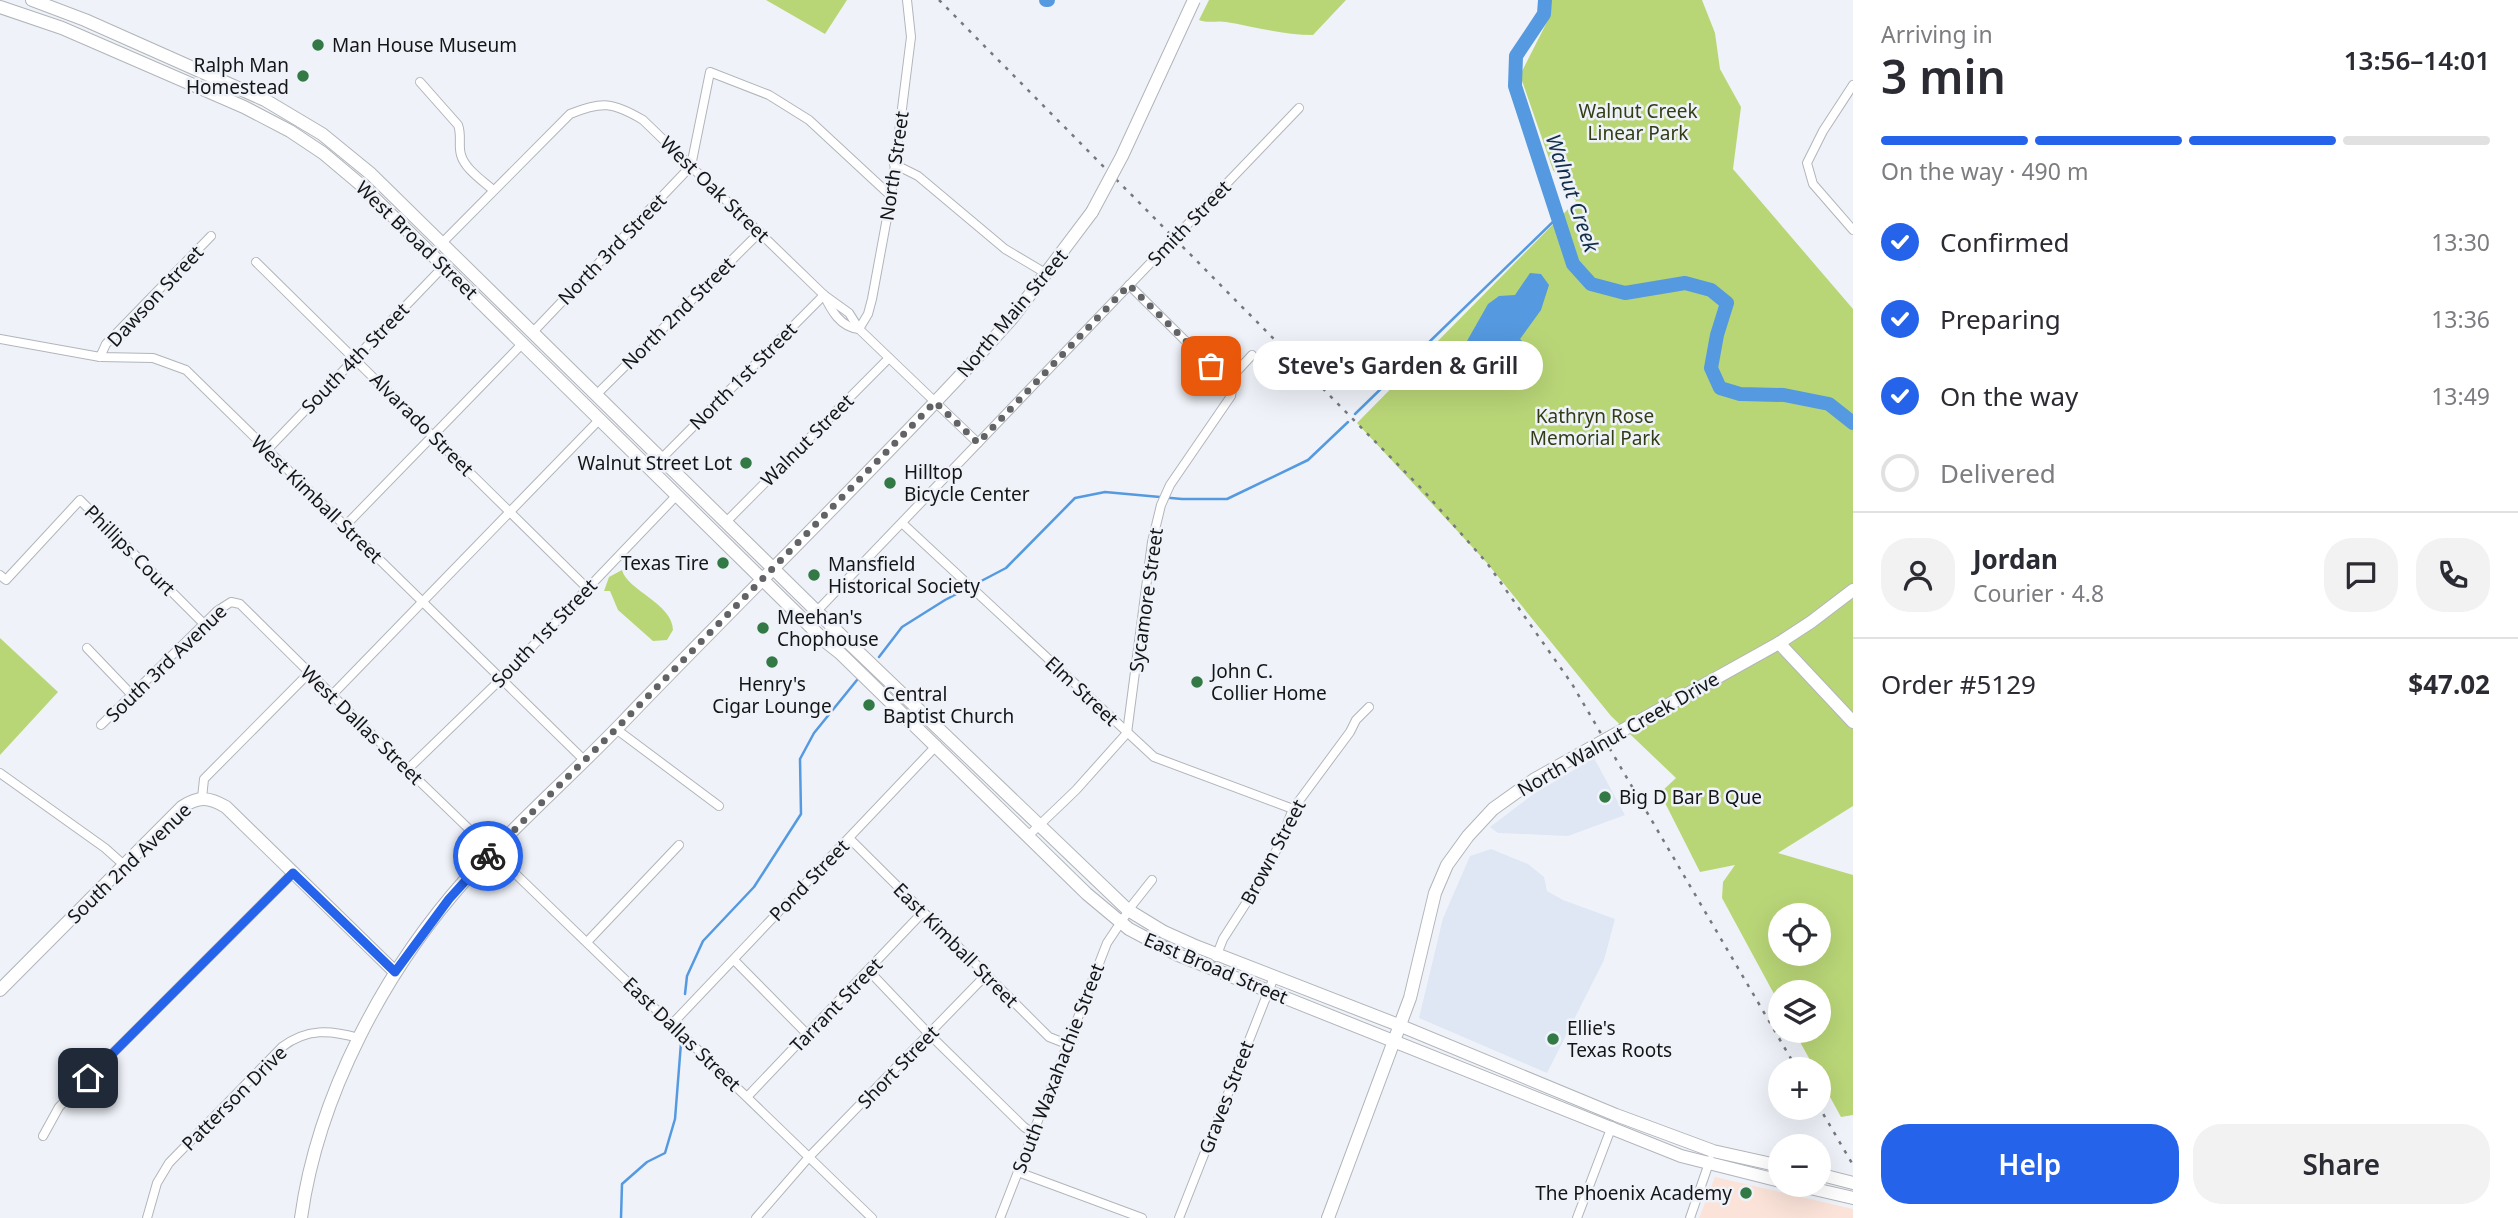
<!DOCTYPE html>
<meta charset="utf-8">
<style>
body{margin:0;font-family:"Noto Sans",sans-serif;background:#f2f2f3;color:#2b2b33;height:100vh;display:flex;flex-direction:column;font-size:26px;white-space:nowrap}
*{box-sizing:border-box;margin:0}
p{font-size:23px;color:#7c7c81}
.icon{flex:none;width:38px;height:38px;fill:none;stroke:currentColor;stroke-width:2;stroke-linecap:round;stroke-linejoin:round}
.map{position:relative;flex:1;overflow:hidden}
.panel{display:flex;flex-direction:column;background:#fff;width:665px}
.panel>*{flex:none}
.tools{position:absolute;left:1768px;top:903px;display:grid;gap:14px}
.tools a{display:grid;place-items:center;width:63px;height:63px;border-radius:50%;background:#fff;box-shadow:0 7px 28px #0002;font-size:35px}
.pin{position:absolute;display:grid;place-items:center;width:60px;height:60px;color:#fff;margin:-30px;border-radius:14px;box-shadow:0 4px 10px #0006}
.courier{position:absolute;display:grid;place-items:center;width:70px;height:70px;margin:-35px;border:5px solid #2563eb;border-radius:50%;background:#fff;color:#222;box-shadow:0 2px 9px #0007}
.bubble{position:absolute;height:49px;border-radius:24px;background:#fff;box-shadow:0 7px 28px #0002;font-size:23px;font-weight:600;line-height:49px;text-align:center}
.summary em{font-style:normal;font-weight:600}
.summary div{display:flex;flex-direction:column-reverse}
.summary{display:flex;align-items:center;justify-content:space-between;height:119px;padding:0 28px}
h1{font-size:46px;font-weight:600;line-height:52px}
.bar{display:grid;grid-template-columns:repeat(4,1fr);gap:10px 7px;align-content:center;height:84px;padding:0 28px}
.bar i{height:9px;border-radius:5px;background:#e1e1e2}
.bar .selected{background:#2563eb}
.bar p{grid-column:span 4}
.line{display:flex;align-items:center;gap:18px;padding:0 28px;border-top:2px solid #e1e1e2}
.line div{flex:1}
.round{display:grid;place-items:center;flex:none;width:74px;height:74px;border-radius:28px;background:#f2f2f3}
ol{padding:0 28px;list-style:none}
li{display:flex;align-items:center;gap:21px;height:77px}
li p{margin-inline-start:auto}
li .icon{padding:7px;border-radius:50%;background:#2563eb;color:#fff;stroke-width:4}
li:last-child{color:#7c7c81}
li i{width:38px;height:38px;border:4px solid #e1e1e2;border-radius:50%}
.action{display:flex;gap:14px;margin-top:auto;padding:14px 28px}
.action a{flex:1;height:80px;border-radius:28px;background:#2563eb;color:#fff;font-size:28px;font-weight:600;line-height:80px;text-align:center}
.action a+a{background:#f2f2f3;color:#2b2b33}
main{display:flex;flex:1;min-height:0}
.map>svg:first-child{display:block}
</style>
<main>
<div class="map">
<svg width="1853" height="1218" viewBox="0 0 1853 1218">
<rect width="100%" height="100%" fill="#eff3f9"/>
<!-- built -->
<g fill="#dfe7f4">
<polygon points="1594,758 1625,815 1568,836 1498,833 1490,827 1535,793"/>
<polygon points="1491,849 1528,864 1544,877 1547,891 1563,900 1615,919 1604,960 1547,1073 1419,1018 1443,918 1470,856"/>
</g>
<!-- education -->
<polygon fill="#fbe3d9" points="1715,1177 1853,1209 1853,1218 1699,1218"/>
<!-- green -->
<g fill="#b9d677" fill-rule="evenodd">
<polygon points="766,0 847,0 825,34"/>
<path d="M1209,0H1346L1313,35C1283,35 1256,27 1226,22C1216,20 1210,24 1199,20Z"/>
<path d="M1551,0H1702L1715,33L1720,69L1741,107L1733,169L1853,309V806L1778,853L1853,875V1115L1841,1117L1818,1075V1069H1815L1794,1031H1818V992H1780V1005L1722,898L1723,882L1735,865L1700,872L1660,793L1676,778L1611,716L1487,563L1357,423L1576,201L1553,170L1520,75L1549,18ZM1780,915H1818V954H1780Z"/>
<path d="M622,570C627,590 673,604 673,630L667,640L653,641L618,610L610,591H604L609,577Z"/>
<polygon points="0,638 58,692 0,755"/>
</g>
<!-- water -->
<polygon fill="#5599e0" points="1530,273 1541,274 1549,285 1541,310 1520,339 1531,350 1520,358 1505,347 1486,354 1463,348 1488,304 1499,296 1515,295"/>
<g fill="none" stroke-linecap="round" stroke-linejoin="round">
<!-- stream -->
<g stroke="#5599e0" stroke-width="2.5">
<polyline points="1355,414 1558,217"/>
<polyline points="879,657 902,627 945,600 1006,568 1075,498 1105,492 1182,499 1227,499 1308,460 1348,422"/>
<polyline points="685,994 687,976 703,941 754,887 801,814 800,759 814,733 857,680"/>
<polyline points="621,1218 622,1184 647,1162 665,1153 675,1119 681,1043"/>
</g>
<!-- river -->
<g stroke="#5599e0" stroke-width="14">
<polyline points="1046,0 1048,0"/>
<polyline points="1545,0 1544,14 1516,56 1515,86 1573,264 1591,284 1625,293 1685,283 1711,290 1727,303 1717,335 1711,368 1720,388 1740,394 1784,395 1829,404 1853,423"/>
</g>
<!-- street casing -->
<g stroke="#b1b5ba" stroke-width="10">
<g id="street">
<path d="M420,82L458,125C462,135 458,145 461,155C465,169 482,180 493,190"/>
<polyline points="1853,85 1823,131 1807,163 1813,184 1853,230"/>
<polyline points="894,164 918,176 1005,249 1047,274"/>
<path d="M441,244L570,114C602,101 613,102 643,120L824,295L849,313L859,329L978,443"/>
<polyline points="256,262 587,588"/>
<path d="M824,295C831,310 840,327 859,329"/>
<polyline points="859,329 868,314 872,299 891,196 911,37 907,0"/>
<polyline points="533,332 691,166 710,72 769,95 809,120 891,196"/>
<polyline points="0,339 100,357 153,358 186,370 584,760"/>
<polyline points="100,357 106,344 211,236"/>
<polyline points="1227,382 1252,355"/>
<polyline points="597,394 760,232"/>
<polyline points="267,450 444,266"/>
<polyline points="662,458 824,295"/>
<polyline points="726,522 889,358"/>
<polyline points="902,523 1154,757 1293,809"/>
<polyline points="344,527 523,343"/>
<polyline points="0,575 6,580 80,500 204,624"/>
<polyline points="817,611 1299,108"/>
<polyline points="87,648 131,694"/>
<polyline points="332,695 600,419"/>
<polyline points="101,725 217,611 231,602 240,604 412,774 872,1218"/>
<polyline points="616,729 719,806"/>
<polyline points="407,770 501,679 677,495"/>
<polyline points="0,773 105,848 124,865"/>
<polyline points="202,798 204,779 309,673"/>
<polyline points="1028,836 1076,790 1127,733 1152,542 1161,505 1170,485 1231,396 1232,390 1227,382 1129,285"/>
<polyline points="849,838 1049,1037 1067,1044"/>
<polyline points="587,942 679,845"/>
<polyline points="1216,957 1223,939 1259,883 1277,849 1293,809 1350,732 1356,720 1369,707"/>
<polyline points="734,960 808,1035"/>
<polyline points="869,971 930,1035 1024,1127 1033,1133"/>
<polyline points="672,1024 937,745"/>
<polyline points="747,1097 923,912"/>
<polyline points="43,1136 59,1107 293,873"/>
<polyline points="1018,1172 1142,1218"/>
<path d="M147,1218L157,1183L169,1163L282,1047C307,1028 330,1030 359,1038"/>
<polyline points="756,1218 809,1157 986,975"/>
<polyline points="1000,1218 1107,943 1133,904 1152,880"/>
<polyline points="1179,1218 1274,977"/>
<polyline points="1577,1218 1612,1126"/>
<polyline points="1690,1218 1710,1160"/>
</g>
</g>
<!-- secondary casing -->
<g stroke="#b1b5ba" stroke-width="14">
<g id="secondary">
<polyline points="32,0 85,20 265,100 322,134 371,174 849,643 1128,910 1164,932 1193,945 1401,1026 1616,1115 1713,1151 1780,1166"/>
<polyline points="0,7 62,28 244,107 290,131 323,153 361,185 826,642 840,653 1087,894 1129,929 1178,955 1681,1156 1780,1181"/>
<polyline points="1779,643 1853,722"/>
<path d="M0,990L182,807C199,796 209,797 226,807L395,972"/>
<polyline points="1818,1174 1853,1183"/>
<polyline points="1797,1185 1853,1198"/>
<path d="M301,1218C318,1095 385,970 466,879C516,824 572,775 623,722C738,602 858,486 971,364L1013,317L1092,212"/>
<polyline points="1328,1218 1410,998 1435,893 1447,865 1468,836 1493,809 1535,779 1779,643 1811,622 1853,590"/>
</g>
</g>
<!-- street -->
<use href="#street" stroke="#fff" stroke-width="8"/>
<!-- secondary -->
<use href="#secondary" stroke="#fff" stroke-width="12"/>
<!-- rail -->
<g stroke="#76797c" stroke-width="2.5" stroke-dasharray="3.5 7" stroke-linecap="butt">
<polyline points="939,0 1422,489 1487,563 1572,684 1797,1069"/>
<polyline points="1818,1105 1853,1165"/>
</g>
<!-- secondary-bridge casing -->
<g stroke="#b1b5ba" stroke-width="14" stroke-linecap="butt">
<polyline id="secondary-bridge" points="1092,212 1122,156 1194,0"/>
</g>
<!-- secondary-bridge -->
<use href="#secondary-bridge" stroke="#fff" stroke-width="12"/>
</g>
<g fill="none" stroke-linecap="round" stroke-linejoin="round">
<!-- done -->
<polyline stroke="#616366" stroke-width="7" stroke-dasharray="0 12.6" points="488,856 616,729 935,402 978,443 1129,285 1211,366"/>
<!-- route -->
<polyline stroke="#2563eb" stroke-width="9" points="88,1078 293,873 395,972 449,899 488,856"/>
</g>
<!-- markers -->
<g fill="#327946" stroke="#eff3f9" stroke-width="2.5">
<circle cx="318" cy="45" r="7"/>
<circle cx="303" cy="76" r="7"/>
<circle cx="746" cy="463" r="7"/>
<circle cx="890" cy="483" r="7"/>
<circle cx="723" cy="563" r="7"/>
<circle cx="814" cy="575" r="7"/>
<circle cx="763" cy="628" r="7"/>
<circle cx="772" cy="662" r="7"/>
<circle cx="1197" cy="682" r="7"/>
<circle cx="869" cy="705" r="7"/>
<circle cx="1605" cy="797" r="7"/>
<circle cx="1553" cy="1039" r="7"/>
<circle cx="1746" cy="1193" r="7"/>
</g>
<g text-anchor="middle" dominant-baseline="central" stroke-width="5" stroke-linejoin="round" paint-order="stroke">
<!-- poi labels -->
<g font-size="19" fill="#141517" stroke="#eff3f9" text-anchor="start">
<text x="332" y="45">Man House Museum</text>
<text x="289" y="65" text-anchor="end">Ralph Man<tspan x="289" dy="22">Homestead</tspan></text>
<text x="732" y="463" text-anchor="end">Walnut Street Lot</text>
<text x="904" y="472">Hilltop<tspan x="904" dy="22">Bicycle Center</tspan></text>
<text x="709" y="563" text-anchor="end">Texas Tire</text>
<text x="828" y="564">Mansfield<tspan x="828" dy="22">Historical Society</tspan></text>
<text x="777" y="617">Meehan's<tspan x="777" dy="22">Chophouse</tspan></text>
<text x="1211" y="671">John C.<tspan x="1211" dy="22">Collier Home</tspan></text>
<text x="772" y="684" text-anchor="middle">Henry's<tspan x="772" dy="22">Cigar Lounge</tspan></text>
<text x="883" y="694">Central<tspan x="883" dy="22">Baptist Church</tspan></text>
<text x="1619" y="797">Big D Bar B Que</text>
<text x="1567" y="1028">Ellie's<tspan x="1567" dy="22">Texas Roots</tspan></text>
<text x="1732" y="1193" text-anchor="end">The Phoenix Academy</text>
</g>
<!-- park labels -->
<g font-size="19" fill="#323d16" stroke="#eff3f9">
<text x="1638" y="111">Walnut Creek<tspan x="1638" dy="22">Linear Park</tspan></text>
<text x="1595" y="416">Kathryn Rose<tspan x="1595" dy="22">Memorial Park</tspan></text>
</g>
<!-- street labels -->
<g font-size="19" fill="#141517" stroke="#eff3f9">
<text transform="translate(894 166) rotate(-82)">North Street</text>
<text transform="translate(715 189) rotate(44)">West Oak Street</text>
<text transform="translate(1189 223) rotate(-46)">Smith Street</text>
<text transform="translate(417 240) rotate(44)">West Broad Street</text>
<text transform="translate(612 249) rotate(-46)">North 3rd Street</text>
<text transform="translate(155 296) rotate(-47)">Dawson Street</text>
<text transform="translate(678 313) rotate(-45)">North 2nd Street</text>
<text transform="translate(1012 313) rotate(-50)">North Main Street</text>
<text transform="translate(355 358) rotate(-46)">South 4th Street</text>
<text transform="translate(743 376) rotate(-45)">North 1st Street</text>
<text transform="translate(422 424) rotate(45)">Alvarado Street</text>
<text transform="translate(807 440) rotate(-45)">Walnut Street</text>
<text transform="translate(317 499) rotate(44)">West Kimball Street</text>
<text transform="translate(130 550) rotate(45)">Phillips Court</text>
<text transform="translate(1146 600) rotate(-82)">Sycamore Street</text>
<text transform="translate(544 633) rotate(-46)">South 1st Street</text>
<text transform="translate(166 663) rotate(-44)">South 3rd Avenue</text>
<text transform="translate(1082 691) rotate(43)">Elm Street</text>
<text transform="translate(362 725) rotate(44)">West Dallas Street</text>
<text transform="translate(1618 734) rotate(-30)">North Walnut Creek Drive</text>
<text transform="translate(1273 852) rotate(-62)">Brown Street</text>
<text transform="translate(129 863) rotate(-44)">South 2nd Avenue</text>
<text transform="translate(809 880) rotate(-46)">Pond Street</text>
<text transform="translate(956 945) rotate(45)">East Kimball Street</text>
<text transform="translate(1216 968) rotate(23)">East Broad Street</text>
<text transform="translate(836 1005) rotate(-46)">Tarrant Street</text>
<text transform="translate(682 1034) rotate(44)">East Dallas Street</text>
<text transform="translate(898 1067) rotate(-46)">Short Street</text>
<text transform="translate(1058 1068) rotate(-69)">South Waxahachie Street</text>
<text transform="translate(1226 1097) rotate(-69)">Graves Street</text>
<text transform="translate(234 1098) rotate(-45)">Patterson Drive</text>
</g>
<!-- water labels -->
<g font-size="21" font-style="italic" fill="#112e4a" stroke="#eff3f9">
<text transform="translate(1573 193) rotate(71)">Walnut Creek</text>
</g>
</g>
</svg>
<div class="tools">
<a><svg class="icon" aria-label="locate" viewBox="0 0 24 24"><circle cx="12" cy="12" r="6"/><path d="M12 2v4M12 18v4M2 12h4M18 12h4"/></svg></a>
<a><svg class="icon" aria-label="layers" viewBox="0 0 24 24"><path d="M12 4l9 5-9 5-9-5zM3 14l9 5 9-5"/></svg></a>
<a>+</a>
<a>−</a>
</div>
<div class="pin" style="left:1211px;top:366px;background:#ea580c"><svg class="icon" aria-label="bag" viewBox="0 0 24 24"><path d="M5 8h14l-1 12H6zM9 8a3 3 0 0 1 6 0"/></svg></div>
<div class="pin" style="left:88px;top:1078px;background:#1f2937"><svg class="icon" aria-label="home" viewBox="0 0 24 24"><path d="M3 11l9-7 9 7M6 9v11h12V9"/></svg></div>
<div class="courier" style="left:488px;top:856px"><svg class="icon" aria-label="bike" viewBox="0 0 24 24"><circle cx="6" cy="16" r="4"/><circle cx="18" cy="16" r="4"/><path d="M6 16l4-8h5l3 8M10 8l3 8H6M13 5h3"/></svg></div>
<div class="bubble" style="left:1253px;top:341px;width:290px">Steve's Garden &amp; Grill</div>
</div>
<section class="panel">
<div class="summary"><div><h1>3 min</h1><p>Arriving in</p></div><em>13:56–14:01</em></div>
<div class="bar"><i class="selected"></i><i class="selected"></i><i class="selected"></i><i></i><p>On the way · 490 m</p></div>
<ol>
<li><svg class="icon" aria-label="check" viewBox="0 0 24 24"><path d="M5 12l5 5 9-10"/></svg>Confirmed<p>13:30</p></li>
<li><svg class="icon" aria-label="check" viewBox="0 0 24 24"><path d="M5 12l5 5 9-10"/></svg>Preparing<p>13:36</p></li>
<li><svg class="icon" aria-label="check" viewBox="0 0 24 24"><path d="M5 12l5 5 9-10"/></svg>On the way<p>13:49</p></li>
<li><i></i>Delivered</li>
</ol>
<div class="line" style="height:126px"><a class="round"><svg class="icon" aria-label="person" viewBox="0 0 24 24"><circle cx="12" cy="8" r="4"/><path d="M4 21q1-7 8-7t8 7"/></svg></a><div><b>Jordan</b><p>Courier · 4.8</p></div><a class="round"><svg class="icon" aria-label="chat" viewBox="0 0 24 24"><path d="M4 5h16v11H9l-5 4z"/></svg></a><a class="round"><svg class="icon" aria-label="phone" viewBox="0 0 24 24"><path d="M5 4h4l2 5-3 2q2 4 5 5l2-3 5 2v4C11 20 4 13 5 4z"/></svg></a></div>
<div class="line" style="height:91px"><div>Order #5129</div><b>$47.02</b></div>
<div class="action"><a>Help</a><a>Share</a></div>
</section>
</main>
